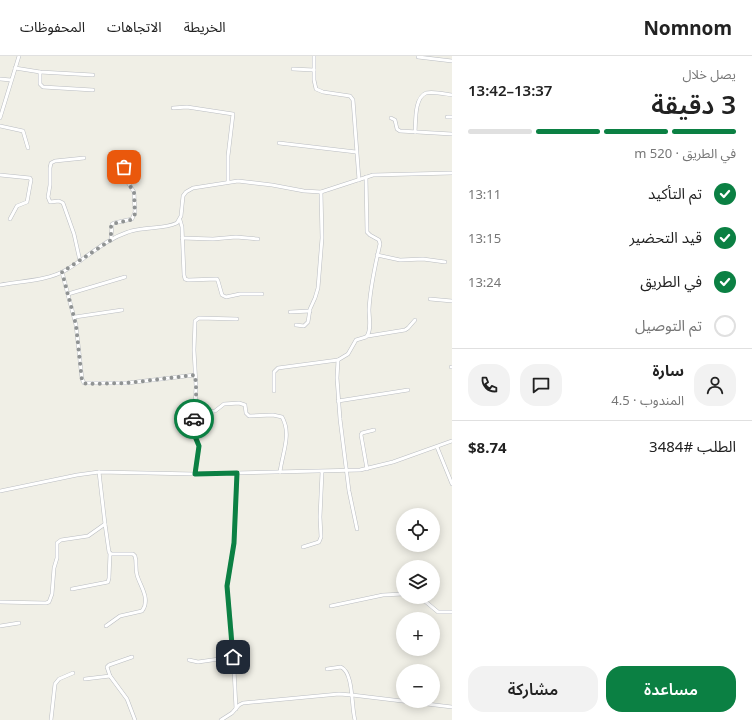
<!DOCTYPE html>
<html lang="ar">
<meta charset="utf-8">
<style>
body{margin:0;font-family:"Noto Sans","Noto Sans Arabic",sans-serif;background:#f2f2f2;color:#222;direction:rtl;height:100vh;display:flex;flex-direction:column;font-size:15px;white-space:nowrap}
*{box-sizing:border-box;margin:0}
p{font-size:13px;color:#767676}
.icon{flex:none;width:22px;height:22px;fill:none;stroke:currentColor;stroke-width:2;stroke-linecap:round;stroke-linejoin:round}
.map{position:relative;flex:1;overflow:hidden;direction:ltr}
.sheet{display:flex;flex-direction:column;background:#fff;width:300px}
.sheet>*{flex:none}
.controls{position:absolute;left:396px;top:452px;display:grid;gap:8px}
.controls a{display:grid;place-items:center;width:44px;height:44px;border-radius:50%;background:#fff;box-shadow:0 2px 10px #0003;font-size:20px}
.pin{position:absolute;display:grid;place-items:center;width:34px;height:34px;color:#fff;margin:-17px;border-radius:8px;box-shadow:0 2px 6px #0006}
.courier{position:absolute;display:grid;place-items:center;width:40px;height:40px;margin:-20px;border:3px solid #0b8043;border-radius:50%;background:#fff;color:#222;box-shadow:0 1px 5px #0007}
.summary em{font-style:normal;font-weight:600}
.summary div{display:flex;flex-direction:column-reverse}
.summary{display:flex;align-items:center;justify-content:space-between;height:68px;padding:0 16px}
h1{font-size:26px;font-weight:600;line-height:30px}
.bar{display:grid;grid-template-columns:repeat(4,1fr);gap:6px 4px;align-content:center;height:48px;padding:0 16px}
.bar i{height:5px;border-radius:3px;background:#e0e0e0}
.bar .selected{background:#0b8043}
.bar p{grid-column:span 4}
.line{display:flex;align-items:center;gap:10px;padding:0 16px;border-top:1px solid #e0e0e0}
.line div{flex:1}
.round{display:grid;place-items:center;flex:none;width:42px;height:42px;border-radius:16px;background:#f2f2f2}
ol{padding:0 16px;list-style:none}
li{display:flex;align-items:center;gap:12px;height:44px}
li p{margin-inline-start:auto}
li .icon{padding:4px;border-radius:50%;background:#0b8043;color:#fff;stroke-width:4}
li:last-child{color:#767676}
li i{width:22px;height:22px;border:2px solid #e0e0e0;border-radius:50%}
.cta{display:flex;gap:8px;margin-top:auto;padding:8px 16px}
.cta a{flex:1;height:46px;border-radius:16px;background:#0b8043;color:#fff;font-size:16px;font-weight:600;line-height:46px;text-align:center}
.cta a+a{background:#f2f2f2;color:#222}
header{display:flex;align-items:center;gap:24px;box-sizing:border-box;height:56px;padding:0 20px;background:#fff;border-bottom:1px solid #e0e0e0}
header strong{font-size:19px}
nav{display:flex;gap:22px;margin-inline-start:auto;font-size:14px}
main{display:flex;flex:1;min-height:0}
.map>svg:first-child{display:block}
</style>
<header>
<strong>Nomnom</strong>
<nav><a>الخريطة</a><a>الاتجاهات</a><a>المحفوظات</a></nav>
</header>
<main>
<section class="sheet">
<div class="summary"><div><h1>3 دقيقة</h1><p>يصل خلال</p></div><em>13:37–13:42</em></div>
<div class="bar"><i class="selected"></i><i class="selected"></i><i class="selected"></i><i></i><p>في الطريق · 520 m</p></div>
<ol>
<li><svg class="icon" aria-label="check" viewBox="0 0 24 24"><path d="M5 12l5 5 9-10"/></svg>تم التأكيد<p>13:11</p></li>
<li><svg class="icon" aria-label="check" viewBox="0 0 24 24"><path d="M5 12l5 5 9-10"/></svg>قيد التحضير<p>13:15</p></li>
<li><svg class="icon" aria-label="check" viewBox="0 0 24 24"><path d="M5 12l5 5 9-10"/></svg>في الطريق<p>13:24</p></li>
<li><i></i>تم التوصيل</li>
</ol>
<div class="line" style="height:72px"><a class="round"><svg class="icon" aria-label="person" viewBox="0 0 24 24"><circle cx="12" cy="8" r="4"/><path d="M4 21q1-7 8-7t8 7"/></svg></a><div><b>سارة</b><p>المندوب · 4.5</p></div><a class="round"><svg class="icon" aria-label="chat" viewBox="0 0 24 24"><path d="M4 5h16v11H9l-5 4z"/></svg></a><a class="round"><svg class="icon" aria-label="phone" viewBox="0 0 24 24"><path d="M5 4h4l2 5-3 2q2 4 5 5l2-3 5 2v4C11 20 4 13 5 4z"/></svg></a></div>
<div class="line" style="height:52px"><div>الطلب #3484</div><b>$8.74</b></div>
<div class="cta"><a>مساعدة</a><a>مشاركة</a></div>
</section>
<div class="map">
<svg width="452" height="664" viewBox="0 0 452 664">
<rect width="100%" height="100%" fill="#f0efe6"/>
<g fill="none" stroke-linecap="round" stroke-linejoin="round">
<!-- minor casing -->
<g stroke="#babdc2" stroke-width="4">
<g id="minor">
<polyline points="314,0 314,24 316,33 323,36 350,40 353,44 359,124"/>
<polyline points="418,1 452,5"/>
<polyline points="15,12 40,16 93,19"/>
<polyline points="293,13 314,14"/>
<polyline points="40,16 40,28 43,31 93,34"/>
<polyline points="0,23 11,24"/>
<polyline points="173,52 187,51 233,58 228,100 228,126"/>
<polyline points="447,61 452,61"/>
<polyline points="0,62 19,0"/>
<polyline points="391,62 395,64 397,73 400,75 452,78"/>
<polyline points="0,70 23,75 28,92"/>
<path d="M415,76C416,66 414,42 426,37C433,35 445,38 452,39"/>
<polyline points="279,87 356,96"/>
<polyline points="0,119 30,122 31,124 27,146 17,150 10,163"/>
<polyline points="180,164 182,171 184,219 185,223 188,224 217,223 218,225 222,239 226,241 240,238 262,238"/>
<polyline points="182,182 213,183 236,181 258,183"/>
<polyline points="111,184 112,168 114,167 132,163 135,156 134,136 125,122 124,111"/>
<polyline points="377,199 400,204 423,203 445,206"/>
<polyline points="80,205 74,178 63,147 59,145 50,146 48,141 50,129 50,112 51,107 55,105 84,102"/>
<polyline points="62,216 76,269 82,323 84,327 127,327 195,319"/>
<path d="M0,229C21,225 47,225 66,214C87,202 104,184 128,176C144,170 162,174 177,167L181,160L183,140L186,136L193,132L238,125L272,129L304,135L321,136L373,119L452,117"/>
<polyline points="68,238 125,221"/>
<polyline points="430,243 452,245"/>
<polyline points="290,256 310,255"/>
<polyline points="75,261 122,254"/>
<polyline points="296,269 304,270 308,266 310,253 315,242 318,232 322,182 321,136"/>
<polyline points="368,280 405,274 408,272 415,264"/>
<polyline points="451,311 452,311"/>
<polyline points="274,335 274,316 278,312 338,304"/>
<polyline points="338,345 408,334"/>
<path d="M195,357L215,355L224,348L239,347L245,349L246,357L249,360L273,359L282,361C292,378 282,398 280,416"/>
<polyline points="437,391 452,428"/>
<polyline points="367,413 361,379 362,377 374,374"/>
<path d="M99,416L105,468L109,496L111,498H133L135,500C137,506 135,512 137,519C140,530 151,543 142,555L120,560L106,570"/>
<polyline points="195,418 199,390 194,375 196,330 194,294 195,265 199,262 237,263"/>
<polyline points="0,435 77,419 99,416 195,418 360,414 393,406 452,385"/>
<path d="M357,473L349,435L340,363L337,322L338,304L348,298L356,284L366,281C372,276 369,261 369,254C370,231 375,210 380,188L379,184L370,179L367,176L366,121"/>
<polyline points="303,491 319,486 321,481 320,461 322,416"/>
<polyline points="72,533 108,526 109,522 110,497"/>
<polyline points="420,541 438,556 452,556"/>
<polyline points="0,546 46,547 49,546 52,538 54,512 57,502 57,487 61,484 88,480 105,468"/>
<polyline points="331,550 383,539 403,538"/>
<polyline points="0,570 19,567"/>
<polyline points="132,601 109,609 107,611 110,620 127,643 135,664"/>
<polyline points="189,604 198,606 233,601"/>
<path d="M327,613L341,611C354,617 351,651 355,664"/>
<polyline points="85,623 110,620"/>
<polyline points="236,653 233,593 227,530 234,487 237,417"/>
<polyline points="51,664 55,628 59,623 73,617"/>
<polyline points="221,664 232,657 239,649 243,647 339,638 352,639 452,651"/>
</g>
</g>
<!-- minor -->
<use href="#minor" stroke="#fff" stroke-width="3"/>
</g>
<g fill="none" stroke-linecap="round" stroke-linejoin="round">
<!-- done -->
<path stroke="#909393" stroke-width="4" stroke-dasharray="0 7.2" d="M124,111L125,122L134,136L135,158L133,162L130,164L112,168L111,171V184L62,216L76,269L82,325L86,328L127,327L195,319C197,334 196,349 194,363"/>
<!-- route -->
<polyline stroke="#0b8043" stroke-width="5" points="194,363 194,378 199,390 195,418 237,417 234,487 227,530 233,601"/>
</g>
</svg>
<div class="controls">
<a><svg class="icon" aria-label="locate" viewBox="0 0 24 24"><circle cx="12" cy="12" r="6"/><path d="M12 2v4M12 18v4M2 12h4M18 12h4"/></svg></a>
<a><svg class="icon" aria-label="layers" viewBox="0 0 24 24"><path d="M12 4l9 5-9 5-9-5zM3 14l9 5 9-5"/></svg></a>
<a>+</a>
<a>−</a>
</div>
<div class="pin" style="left:124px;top:111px;background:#ea580c"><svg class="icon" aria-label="bag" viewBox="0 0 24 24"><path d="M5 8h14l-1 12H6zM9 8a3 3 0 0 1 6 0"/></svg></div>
<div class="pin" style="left:233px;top:601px;background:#1f2937"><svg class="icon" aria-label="home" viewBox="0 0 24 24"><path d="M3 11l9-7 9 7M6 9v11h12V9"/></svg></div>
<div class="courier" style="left:194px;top:363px"><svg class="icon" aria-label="car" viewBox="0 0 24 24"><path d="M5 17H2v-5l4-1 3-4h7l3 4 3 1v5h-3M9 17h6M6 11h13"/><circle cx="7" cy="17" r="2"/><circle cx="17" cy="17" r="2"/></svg></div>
</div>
</main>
